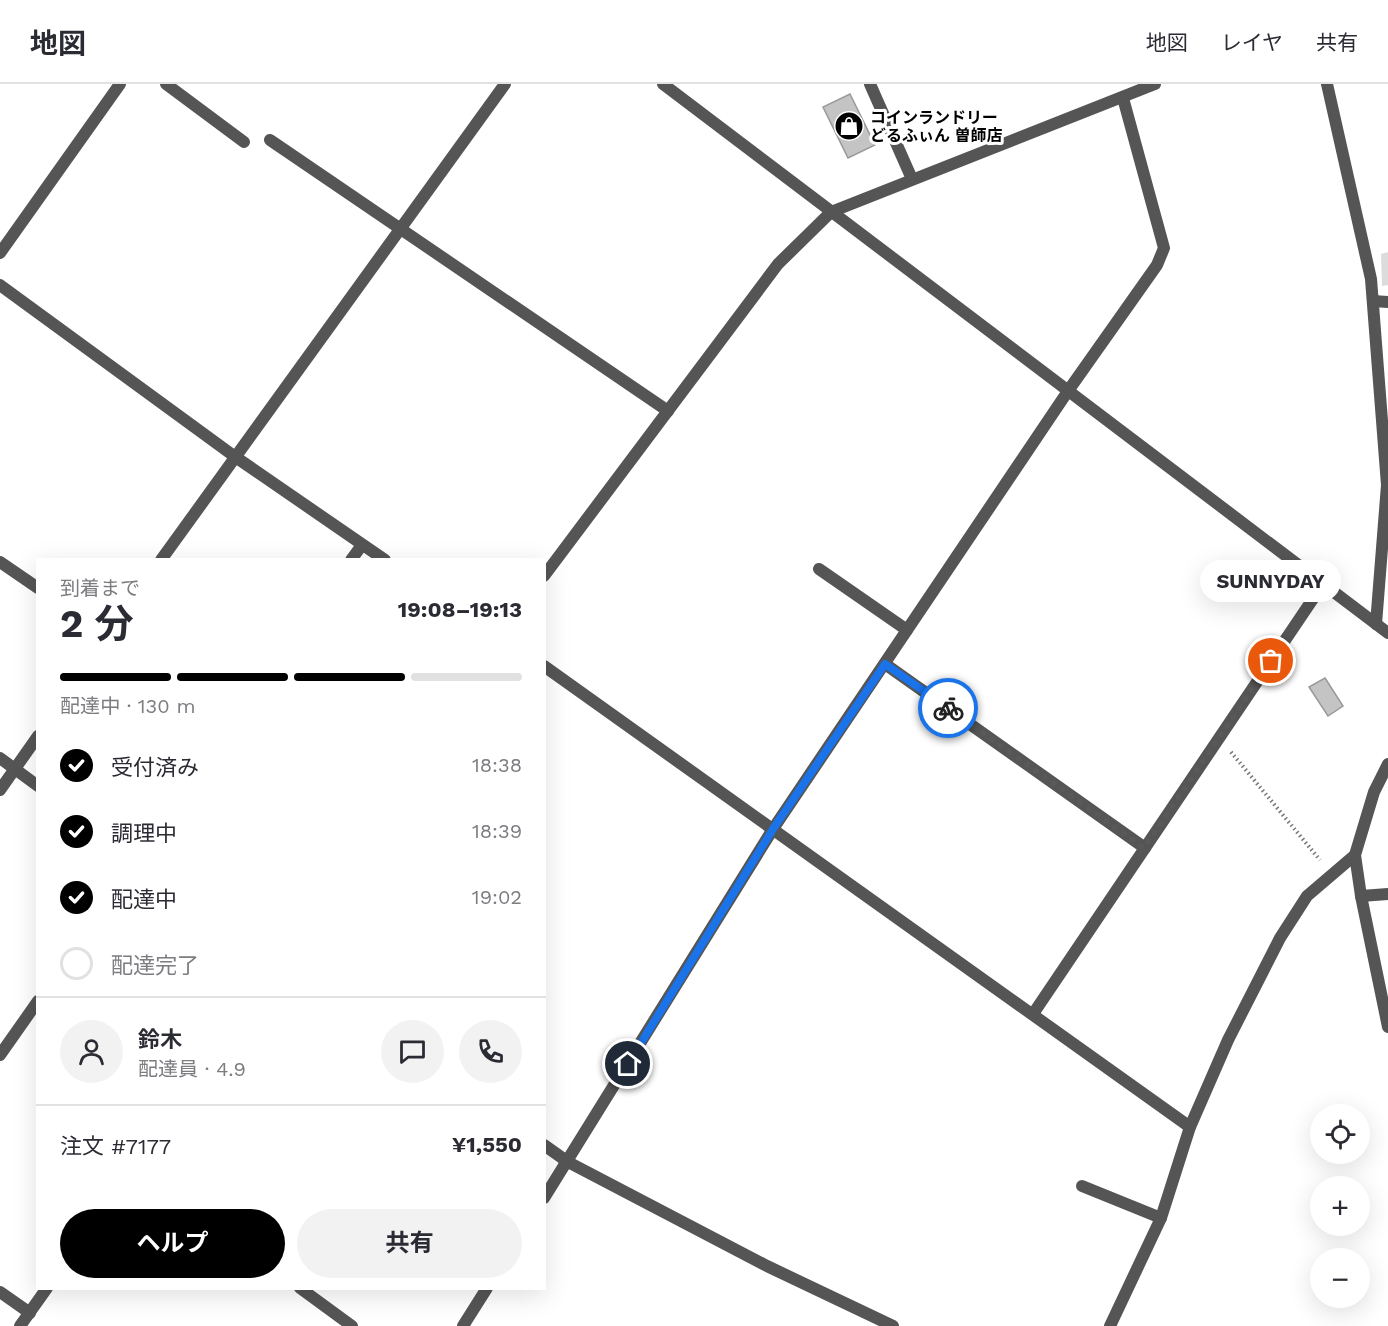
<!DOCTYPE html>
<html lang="ja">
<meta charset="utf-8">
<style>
body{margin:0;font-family:"Work Sans","Noto Sans JP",sans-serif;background:#f2f2f3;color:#2b2b33;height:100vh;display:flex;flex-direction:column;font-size:22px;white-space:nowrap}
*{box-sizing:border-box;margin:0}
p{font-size:20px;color:#7c7c81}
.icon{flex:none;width:33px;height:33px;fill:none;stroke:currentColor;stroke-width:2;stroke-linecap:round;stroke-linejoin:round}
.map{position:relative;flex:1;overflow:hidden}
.sheet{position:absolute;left:36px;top:474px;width:510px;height:732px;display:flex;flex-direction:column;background:#fff;border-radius:0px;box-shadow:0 6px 24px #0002}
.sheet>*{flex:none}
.tools{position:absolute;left:1310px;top:1020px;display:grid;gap:12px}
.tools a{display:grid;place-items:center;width:60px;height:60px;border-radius:50%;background:#fff;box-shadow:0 6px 24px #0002;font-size:30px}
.pin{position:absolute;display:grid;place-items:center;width:51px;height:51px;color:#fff;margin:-26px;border:3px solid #fff;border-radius:50%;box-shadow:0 2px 6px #0007}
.courier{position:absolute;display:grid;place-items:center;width:60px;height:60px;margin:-30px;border:4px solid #1a73e8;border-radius:50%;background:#fff;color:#222;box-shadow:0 2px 8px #0007}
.bubble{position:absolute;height:42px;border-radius:21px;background:#fff;box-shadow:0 6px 24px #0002;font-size:20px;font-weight:700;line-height:42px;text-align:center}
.summary em{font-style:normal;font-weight:700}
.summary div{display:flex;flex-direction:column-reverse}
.summary{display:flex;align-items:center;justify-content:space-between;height:102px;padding:0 24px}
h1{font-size:39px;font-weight:700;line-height:45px}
.bar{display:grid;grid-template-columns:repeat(4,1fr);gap:9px 6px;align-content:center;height:72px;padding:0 24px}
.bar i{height:8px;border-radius:4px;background:#e1e1e2}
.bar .active{background:#000}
.bar p{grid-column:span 4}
.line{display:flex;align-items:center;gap:15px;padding:0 24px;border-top:2px solid #e1e1e2}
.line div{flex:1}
.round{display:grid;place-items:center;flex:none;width:63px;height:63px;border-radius:32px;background:#f2f2f3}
ol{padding:0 24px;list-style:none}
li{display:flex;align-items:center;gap:18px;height:66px}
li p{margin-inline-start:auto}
li .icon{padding:6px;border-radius:50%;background:#000;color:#fff;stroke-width:4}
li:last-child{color:#7c7c81}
li i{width:33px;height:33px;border:3px solid #e1e1e2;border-radius:50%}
.cta{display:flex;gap:12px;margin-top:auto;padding:12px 24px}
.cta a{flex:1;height:69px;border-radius:36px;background:#000;color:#fff;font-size:24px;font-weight:700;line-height:69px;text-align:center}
.cta a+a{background:#f2f2f3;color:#2b2b33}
header{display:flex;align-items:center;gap:36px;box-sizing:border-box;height:84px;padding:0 30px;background:#fff;border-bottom:2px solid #e1e1e2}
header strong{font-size:28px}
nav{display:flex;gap:33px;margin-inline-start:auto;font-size:21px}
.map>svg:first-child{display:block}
</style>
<header>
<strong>地図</strong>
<nav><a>地図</a><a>レイヤ</a><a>共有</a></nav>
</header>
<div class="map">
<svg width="1388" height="1242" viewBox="0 0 1388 1242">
<rect width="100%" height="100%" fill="#fff"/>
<!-- green -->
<polygon fill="#dcdcdc" points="1388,168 1388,201 1382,202 1381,170"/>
<!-- building -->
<g fill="#c4c4c4" stroke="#999" stroke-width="1.5">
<polygon points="850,10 875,61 848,74 823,23"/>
<polygon points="1325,594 1343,622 1328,632 1309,603"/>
</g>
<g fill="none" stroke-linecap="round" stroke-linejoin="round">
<!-- path -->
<polyline stroke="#777" stroke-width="4" stroke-dasharray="1.5 3" stroke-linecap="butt" points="1231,668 1320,776"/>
<!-- minor -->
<g stroke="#555" stroke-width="12">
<polyline points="166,0 244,58"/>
<polyline points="870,0 912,95"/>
<polyline points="1327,0 1371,195 1387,401 1376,540"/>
<polyline points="270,56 668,327"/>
<polyline points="0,169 120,0"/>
<polyline points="0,201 234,372 385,476"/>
<polyline points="1373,217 1388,218"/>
<polyline points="161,476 505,0"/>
<polyline points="351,476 362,461"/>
<polyline points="0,478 38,504"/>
<polyline points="819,485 907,546"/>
<polyline points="544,492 778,180 831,128 1155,0"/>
<polyline points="885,580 1145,764"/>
<polyline points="544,582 1190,1043"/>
<polyline points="0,674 38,702"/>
<polyline points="1388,680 1374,708 1355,771 1361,812 1388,943"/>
<polyline points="0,706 38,652"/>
<polyline points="1361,812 1388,810"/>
<polyline points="1033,930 1323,500"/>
<polyline points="0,971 38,917"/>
<polyline points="544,1061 568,1078 767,1182 893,1242"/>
<polyline points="1082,1102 1161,1134"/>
<polyline points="544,1114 773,745 1068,307 1157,181 1164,164 1123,14"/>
<polyline points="300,1204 352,1242"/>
<polyline points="0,1208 30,1229"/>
<polyline points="20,1242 47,1204"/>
<polyline points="463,1242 487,1204"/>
<polyline points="1110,1242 1161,1134 1190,1043 1228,956 1280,854 1307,812 1355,771"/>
</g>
<!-- tertiary -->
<polyline stroke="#555" stroke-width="12" points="663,0 1388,549"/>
</g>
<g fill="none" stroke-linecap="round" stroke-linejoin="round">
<!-- done -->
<polyline stroke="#595959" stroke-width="6" stroke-dasharray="0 10.8" points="948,624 1144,764 1271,577"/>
<!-- route -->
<polyline stroke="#1a73e8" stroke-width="8" points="628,980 773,745 885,580 948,624"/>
</g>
<!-- icons -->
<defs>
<g id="shop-disc" transform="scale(1.5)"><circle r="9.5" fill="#000" stroke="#fff"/><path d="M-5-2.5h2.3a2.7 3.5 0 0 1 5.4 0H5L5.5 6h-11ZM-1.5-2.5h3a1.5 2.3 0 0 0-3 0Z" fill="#fff"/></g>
</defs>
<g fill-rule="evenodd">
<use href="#shop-disc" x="849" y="42"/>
</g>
<g text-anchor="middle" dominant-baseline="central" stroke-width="6" stroke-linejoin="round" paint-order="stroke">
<!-- poi labels -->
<g font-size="16" font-weight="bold" fill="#000" stroke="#fff" text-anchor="start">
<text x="870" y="33">コインランドリー<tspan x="870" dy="18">どるふぃん 曽師店</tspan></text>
</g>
</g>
</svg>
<div class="tools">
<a><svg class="icon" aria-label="locate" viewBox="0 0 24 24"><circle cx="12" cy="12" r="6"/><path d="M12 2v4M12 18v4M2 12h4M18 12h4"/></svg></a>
<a>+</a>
<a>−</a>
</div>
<div class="pin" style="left:1271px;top:577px;background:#ea580c"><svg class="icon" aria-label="bag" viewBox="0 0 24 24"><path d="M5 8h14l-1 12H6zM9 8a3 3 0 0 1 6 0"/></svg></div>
<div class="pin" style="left:628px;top:980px;background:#1f2937"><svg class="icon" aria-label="home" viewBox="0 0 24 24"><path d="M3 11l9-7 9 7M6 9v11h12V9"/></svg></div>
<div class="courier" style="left:948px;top:624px"><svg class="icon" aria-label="bike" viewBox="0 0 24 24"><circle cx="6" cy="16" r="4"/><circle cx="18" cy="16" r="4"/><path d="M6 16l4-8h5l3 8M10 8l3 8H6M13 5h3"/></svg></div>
<div class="bubble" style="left:1200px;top:476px;width:141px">SUNNYDAY</div>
<section class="sheet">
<div class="summary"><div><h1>2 分</h1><p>到着まで</p></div><em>19:08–19:13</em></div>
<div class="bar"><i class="active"></i><i class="active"></i><i class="active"></i><i></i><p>配達中 · 130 m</p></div>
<ol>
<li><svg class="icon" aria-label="check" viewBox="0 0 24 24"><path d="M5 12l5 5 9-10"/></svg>受付済み<p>18:38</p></li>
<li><svg class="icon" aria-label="check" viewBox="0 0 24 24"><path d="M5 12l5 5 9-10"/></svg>調理中<p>18:39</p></li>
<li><svg class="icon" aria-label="check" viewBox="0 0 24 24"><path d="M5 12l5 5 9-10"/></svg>配達中<p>19:02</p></li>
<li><i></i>配達完了</li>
</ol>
<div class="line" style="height:108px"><a class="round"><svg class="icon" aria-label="person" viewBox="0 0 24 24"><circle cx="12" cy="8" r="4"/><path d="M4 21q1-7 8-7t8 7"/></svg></a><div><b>鈴木</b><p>配達員 · 4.9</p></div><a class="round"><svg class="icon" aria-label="chat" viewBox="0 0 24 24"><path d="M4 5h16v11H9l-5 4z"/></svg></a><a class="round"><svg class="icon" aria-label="phone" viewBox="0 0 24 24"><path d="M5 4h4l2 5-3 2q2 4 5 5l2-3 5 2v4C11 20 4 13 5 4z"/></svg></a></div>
<div class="line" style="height:78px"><div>注文 #7177</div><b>¥1,550</b></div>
<div class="cta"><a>ヘルプ</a><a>共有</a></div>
</section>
</div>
